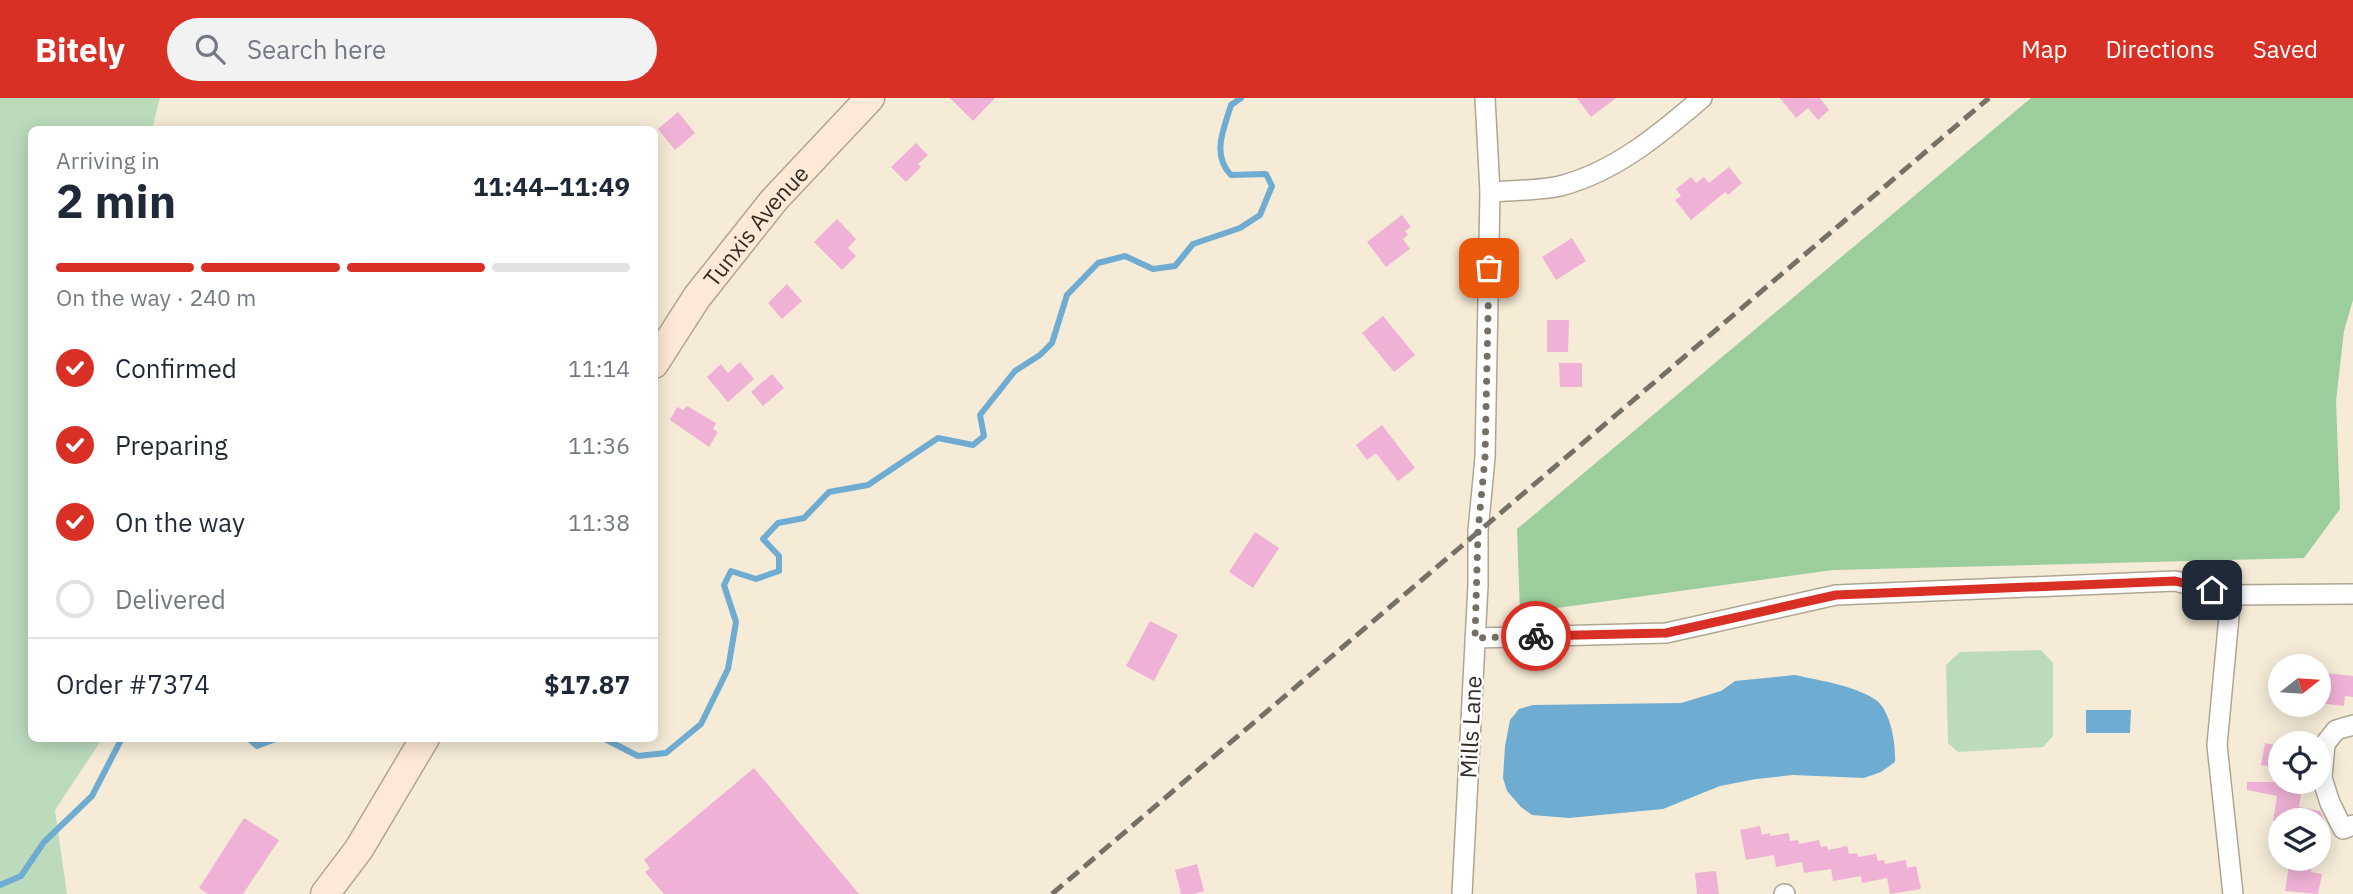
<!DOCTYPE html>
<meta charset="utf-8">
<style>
body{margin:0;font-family:"IBM Plex Sans",sans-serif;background:#f2f2f3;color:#1f2937;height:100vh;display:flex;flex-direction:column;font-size:26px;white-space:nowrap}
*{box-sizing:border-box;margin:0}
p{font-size:23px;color:#747a83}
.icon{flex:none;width:38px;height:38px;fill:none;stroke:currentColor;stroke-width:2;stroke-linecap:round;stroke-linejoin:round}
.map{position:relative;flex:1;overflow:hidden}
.sheet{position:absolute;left:28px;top:28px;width:630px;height:616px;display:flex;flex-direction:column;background:#fff;border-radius:10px;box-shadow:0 4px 18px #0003}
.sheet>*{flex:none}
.needle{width:46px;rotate:73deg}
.fabs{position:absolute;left:2268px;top:556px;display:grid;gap:14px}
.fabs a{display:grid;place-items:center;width:63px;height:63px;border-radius:50%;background:#fff;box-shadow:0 4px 18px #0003;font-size:35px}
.pin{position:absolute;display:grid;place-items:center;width:60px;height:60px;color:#fff;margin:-30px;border-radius:14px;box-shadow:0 4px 10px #0006}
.courier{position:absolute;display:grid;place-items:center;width:70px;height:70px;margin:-35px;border:5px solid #d93025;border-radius:50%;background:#fff;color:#222;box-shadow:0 2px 9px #0007}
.headline em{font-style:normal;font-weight:700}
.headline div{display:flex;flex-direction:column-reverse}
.headline{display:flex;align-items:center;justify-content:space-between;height:119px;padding:0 28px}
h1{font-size:46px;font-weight:700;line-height:52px}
.bar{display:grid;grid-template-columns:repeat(4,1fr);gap:10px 7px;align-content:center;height:84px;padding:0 28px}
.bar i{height:9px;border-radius:5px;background:#e0e1e3}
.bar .on{background:#d93025}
.bar p{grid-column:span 4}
.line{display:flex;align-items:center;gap:18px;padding:0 28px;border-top:2px solid #e0e1e3}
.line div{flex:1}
ol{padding:0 28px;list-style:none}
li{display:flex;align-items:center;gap:21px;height:77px}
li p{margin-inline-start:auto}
li .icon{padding:7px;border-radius:50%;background:#d93025;color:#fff;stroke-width:4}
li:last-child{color:#747a83}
li i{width:38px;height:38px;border:4px solid #e0e1e3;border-radius:50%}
header{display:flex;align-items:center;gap:42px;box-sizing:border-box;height:98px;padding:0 35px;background:#d93025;color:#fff}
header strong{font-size:33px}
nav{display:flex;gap:38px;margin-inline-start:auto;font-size:24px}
.search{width:490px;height:63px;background:#f2f2f3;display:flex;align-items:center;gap:18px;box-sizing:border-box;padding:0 24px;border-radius:38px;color:#747a83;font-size:26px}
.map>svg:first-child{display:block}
</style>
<header>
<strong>Bitely</strong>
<div class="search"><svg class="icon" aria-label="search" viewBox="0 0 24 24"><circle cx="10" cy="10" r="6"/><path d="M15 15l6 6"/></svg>Search here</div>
<nav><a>Map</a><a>Directions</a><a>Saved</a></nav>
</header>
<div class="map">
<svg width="2353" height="796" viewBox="0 0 2353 796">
<rect width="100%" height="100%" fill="#f5ebd7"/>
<!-- green -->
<g fill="#bcdbbc">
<polygon points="0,0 160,0 152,31 32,32 32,640 102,641 55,712 67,796 0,796"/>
<polygon points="2041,552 2053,565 2053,638 2043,649 1958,654 1948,645 1946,567 1960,554"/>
</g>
<!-- forest -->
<polygon fill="#9ccd9d" points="2031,0 2353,0 2353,202 2344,233 2336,303 2340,411 2304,460 1833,472 1520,515 1517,431"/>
<!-- water -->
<g fill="#6facd2">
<path d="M1795,577C1821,583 1853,587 1876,602C1891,613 1896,647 1895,664L1881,674L1864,680L1793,677L1756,681L1720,688L1663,711L1569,720L1532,717L1521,709L1507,693L1503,680L1505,648L1510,622L1519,611L1533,607L1681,605L1721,593L1735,583Z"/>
<polygon points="2086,612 2131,612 2130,635 2086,635"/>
</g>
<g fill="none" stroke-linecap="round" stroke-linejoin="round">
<!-- stream -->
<g stroke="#6facd2" stroke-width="6">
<polyline points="248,640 257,648 278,640"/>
<path d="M603,640L638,658L666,655L701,626L728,571L736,524L724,487L731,473L756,481L779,473V458L763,441L778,425L804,420L829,394L868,387L938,340L973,347L984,338L980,317L1015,273L1040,257L1052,245L1067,197L1098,165L1125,158L1153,171L1175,168L1193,146L1240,130L1260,117L1272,88L1266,76L1231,77C1211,56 1224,31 1231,7L1241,0"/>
<polyline points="0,787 21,778 44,744 92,698 122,640"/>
</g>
</g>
<!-- building -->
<g fill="#efb2d6">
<polygon points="950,0 995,0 973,23"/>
<polygon points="1577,0 1616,0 1591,19"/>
<polygon points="1780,0 1820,0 1829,12 1818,22 1808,10 1796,20"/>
<polygon points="678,14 695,35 675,52 658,31"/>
<polygon points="916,45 928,57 918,66 921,69 906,84 891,69"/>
<polygon points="1729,69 1742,85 1728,97 1725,94 1691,122 1675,102 1681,98 1676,91 1691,79 1696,85 1704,79 1709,85"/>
<polygon points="1402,117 1411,129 1405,133 1408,137 1403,141 1410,151 1386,169 1367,144"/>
<polygon points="837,121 856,141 848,150 856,158 842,172 814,144"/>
<polygon points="1572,140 1586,163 1556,182 1542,159"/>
<polygon points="787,186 802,203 782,221 768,205"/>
<polygon points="1383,218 1415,257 1394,274 1362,235"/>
<polygon points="1547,222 1569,222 1568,254 1547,254"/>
<polygon points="740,264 754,281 728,304 707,279 721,266 728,275"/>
<polygon points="1559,265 1582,265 1582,289 1560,289"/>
<polygon points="772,276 784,290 763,308 751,294"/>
<polygon points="687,308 716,325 713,331 718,334 709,349 670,322 677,309 683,312"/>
<polygon points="1382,327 1415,370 1398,383 1376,355 1367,362 1356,347"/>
<polygon points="1255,434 1279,450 1253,490 1229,474"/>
<polygon points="1150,523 1178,537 1154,583 1126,568"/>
<polygon points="2325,575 2353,578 2353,599 2345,598 2344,608 2319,605 2319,583 2324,583"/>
<polygon points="2265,645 2280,648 2280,670 2261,667"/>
<polygon points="754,670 859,796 664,796 645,774 650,770 644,762"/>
<polygon points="2247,684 2303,684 2299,709 2320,713 2325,723 2273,723 2277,698 2247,692"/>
<polygon points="244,720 279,742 243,796 208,796 199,790"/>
<polygon points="1760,728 1762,737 1770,735 1770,738 1789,735 1790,743 1798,742 1799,746 1819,742 1821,749 1827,748 1828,752 1847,748 1849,756 1857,755 1858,759 1876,756 1878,763 1884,762 1885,766 1906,762 1907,770 1916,768 1921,791 1890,796 1887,780 1862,785 1861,778 1833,783 1831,771 1804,775 1802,764 1776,769 1774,757 1746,762 1740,732"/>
<polygon points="2290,761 2313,761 2311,774 2322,776 2318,796 2285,793"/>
<polygon points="1197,766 1204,793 1194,796 1181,796 1175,772"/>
<polygon points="1716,773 1719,796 1697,796 1695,775"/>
</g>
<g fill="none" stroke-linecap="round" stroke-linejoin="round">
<!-- minor casing -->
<g stroke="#afa692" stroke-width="22">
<g id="minor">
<path d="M1490,94C1513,92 1538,93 1560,88C1615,74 1660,36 1702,0"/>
<polyline points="2231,497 2217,647 2233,796"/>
<polyline points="1475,540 1666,535 1836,497 2175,483 2231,497 2353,496"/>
<polyline points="2353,627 2336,632 2325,646 2322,680 2330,705 2343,731 2353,727"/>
<polyline points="1462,796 1478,487 1478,433 1485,360 1490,94 1485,0"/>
<polyline points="1784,796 1785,796"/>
</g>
</g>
<!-- secondary casing -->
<g stroke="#afa692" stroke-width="31">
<g id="secondary">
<path id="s1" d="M654,266L697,199L774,102L870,0"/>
<polyline points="325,796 359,751 425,640"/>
</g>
</g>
<!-- minor -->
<use href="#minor" stroke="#fff" stroke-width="19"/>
<!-- secondary -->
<use href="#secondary" stroke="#fee8d6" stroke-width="28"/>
<!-- rail -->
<polyline stroke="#777165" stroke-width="5" stroke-dasharray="14 7" stroke-linecap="butt" points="1052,796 1989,0"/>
</g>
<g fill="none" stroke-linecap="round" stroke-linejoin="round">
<!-- done -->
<polyline stroke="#767064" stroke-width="7" stroke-dasharray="0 12.6" points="1489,170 1485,360 1478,433 1475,540 1536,538"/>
<!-- route -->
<polyline stroke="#d93025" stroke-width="9" points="1536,538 1666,535 1836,497 2175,483 2212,492"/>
</g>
<g text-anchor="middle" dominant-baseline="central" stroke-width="5" stroke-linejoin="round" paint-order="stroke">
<!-- street labels -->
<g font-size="23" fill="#312e26" stroke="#fff">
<text stroke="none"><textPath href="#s1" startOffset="172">Tunxis Avenue</textPath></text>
<text transform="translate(1470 629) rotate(-87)">Mills Lane</text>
</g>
</g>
</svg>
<div class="fabs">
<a><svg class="needle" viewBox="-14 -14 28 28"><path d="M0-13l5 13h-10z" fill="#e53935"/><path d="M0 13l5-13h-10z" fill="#747a83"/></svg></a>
<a><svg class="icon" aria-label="locate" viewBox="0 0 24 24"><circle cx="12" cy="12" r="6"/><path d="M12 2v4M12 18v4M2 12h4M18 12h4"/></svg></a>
<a><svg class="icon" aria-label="layers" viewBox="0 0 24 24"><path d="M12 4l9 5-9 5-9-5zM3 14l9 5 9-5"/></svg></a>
</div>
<div class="pin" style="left:1489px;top:170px;background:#ea580c"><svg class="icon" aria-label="bag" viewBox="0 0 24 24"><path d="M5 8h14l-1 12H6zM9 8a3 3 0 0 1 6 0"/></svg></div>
<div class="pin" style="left:2212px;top:492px;background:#1f2937"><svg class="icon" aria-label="home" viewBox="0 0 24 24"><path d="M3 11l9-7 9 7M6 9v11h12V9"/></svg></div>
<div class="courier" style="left:1536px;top:538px"><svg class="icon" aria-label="bike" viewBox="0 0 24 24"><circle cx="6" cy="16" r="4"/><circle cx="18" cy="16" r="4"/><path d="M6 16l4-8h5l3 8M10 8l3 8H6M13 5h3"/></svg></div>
<section class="sheet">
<div class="headline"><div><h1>2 min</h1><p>Arriving in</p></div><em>11:44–11:49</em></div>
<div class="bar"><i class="on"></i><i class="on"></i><i class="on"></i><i></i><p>On the way · 240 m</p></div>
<ol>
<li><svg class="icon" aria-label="check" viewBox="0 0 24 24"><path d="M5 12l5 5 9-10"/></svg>Confirmed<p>11:14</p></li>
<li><svg class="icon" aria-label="check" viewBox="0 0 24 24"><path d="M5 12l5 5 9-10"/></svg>Preparing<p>11:36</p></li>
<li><svg class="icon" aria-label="check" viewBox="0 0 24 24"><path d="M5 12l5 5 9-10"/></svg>On the way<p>11:38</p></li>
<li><i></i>Delivered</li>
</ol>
<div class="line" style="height:91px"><div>Order #7374</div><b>$17.87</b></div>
</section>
</div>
